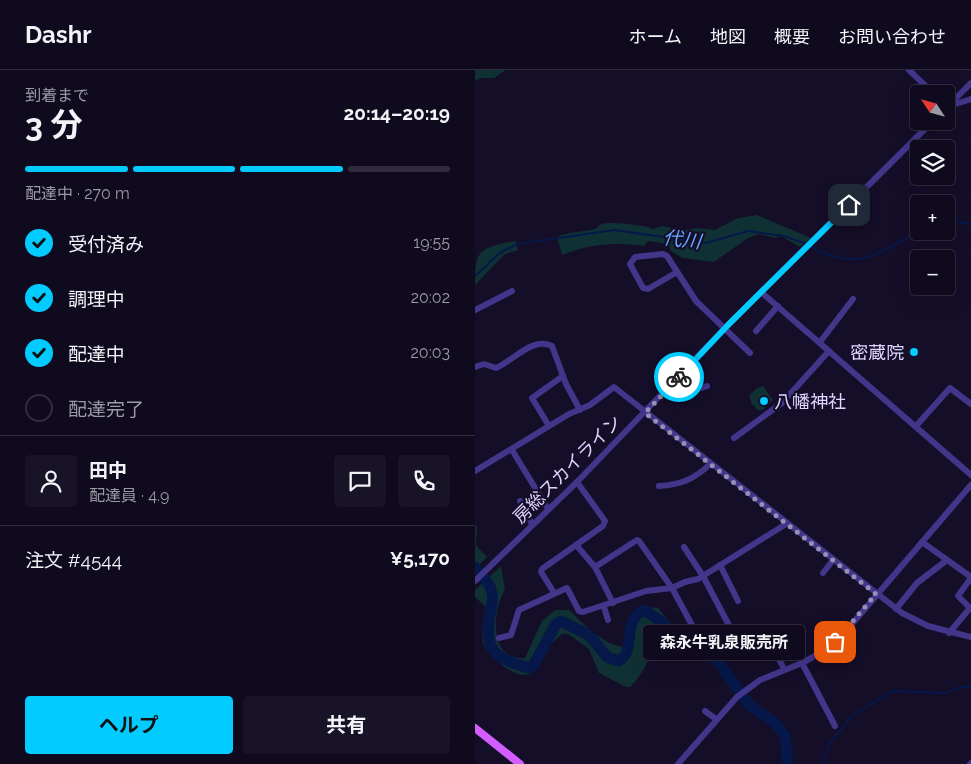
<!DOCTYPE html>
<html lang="ja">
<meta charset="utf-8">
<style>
body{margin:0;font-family:Raleway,"Noto Sans JP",sans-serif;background:#191328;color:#f1f3f6;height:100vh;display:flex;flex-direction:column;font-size:19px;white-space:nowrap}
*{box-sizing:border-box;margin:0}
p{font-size:16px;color:#9c9aa4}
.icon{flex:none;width:28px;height:28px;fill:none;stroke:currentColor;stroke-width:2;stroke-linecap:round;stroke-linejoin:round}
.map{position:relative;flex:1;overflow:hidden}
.sheet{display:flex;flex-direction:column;background:#100a1f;width:475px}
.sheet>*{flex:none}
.needle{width:32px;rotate:306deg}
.controls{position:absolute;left:435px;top:15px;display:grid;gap:10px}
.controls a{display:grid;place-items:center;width:45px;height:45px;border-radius:5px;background:#100a1f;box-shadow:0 5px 20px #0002,0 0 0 1px #302b3d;font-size:25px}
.pin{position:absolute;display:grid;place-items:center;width:42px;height:42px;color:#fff;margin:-21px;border-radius:10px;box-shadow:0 2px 8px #0006}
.courier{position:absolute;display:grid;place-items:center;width:50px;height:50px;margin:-25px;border:4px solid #02cbff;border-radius:50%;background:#fff;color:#222;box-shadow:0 1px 6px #0007}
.bubble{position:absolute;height:35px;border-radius:5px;background:#100a1f;box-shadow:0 5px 20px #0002,0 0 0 1px #302b3d;font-size:16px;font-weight:700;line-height:35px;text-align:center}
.head em{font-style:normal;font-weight:700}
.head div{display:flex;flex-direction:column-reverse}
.head{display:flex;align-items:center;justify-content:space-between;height:85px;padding:0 25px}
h1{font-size:32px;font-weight:700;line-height:38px}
.bar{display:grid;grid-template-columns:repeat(4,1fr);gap:8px 5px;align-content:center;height:60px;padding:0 25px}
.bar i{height:6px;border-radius:4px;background:#302b3d}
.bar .active{background:#02cbff}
.bar p{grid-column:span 4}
.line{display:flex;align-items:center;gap:12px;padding:0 25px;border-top:1px solid #302b3d}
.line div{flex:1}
.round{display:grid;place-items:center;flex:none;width:52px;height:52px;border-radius:5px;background:#191328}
ol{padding:0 25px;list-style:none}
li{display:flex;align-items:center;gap:15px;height:55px}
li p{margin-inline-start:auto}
li .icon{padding:5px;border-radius:50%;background:#02cbff;color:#111;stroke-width:4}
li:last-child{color:#9c9aa4}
li i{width:28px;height:28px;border:2px solid #302b3d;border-radius:50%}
.action{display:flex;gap:10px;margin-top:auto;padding:10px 25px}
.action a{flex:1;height:58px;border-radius:5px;background:#02cbff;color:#111;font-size:20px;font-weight:700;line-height:58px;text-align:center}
.action a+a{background:#191328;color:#f1f3f6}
header{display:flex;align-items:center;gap:30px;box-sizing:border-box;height:70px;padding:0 25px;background:#100a1f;border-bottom:1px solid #302b3d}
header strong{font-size:24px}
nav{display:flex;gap:28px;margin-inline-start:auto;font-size:18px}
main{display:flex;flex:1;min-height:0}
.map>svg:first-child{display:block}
</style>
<header>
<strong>Dashr</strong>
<nav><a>ホーム</a><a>地図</a><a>概要</a><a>お問い合わせ</a></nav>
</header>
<main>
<section class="sheet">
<div class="head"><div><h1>3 分</h1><p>到着まで</p></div><em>20:14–20:19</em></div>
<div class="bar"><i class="active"></i><i class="active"></i><i class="active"></i><i></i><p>配達中 · 270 m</p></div>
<ol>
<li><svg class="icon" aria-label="check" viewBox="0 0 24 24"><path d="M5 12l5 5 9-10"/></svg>受付済み<p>19:55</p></li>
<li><svg class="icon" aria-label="check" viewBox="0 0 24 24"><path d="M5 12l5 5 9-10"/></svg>調理中<p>20:02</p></li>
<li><svg class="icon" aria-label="check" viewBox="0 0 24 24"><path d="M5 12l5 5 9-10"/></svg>配達中<p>20:03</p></li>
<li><i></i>配達完了</li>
</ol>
<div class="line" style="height:90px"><a class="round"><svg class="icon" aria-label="person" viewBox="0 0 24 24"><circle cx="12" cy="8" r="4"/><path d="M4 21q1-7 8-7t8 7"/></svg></a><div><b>田中</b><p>配達員 · 4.9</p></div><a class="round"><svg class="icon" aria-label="chat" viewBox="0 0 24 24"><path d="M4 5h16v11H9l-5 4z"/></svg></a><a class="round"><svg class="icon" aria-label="phone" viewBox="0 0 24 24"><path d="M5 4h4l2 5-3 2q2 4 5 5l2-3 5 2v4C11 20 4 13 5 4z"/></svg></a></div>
<div class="line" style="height:65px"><div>注文 #4544</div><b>¥5,170</b></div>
<div class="action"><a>ヘルプ</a><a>共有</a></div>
</section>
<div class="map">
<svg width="496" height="694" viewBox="0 0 496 694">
<rect width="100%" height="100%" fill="#150e29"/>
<!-- green -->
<g fill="#103133">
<polygon points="0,0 31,0 19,8 6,8 0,11"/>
<path d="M282,145L336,168L325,177L306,166L300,168L284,164L273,168L239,192L208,188L196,181L193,174L173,171L169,176C138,172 116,174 87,185L82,167C94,162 104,162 117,160C122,159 123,156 127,154C136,151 170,155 178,159L188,156L206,161L222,158L240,160L263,148Z"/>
<path d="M40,171L43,180L30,184L0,215C0,179 4,178 40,171Z"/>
<polygon points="288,316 298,330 288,340 283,340 277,334 274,326 282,318"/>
<polygon points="0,456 2,456 1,475 12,487 0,499"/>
<path d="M26,496L30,520C17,540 13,591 50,588L67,551L80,540H94C110,555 126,573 148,577L156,545L168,537L183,538L197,555L228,567L247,588L213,574L187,572L175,581C174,594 164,608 155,617H151L124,603L114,579L93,564H87C80,570 74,576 68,584C64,589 62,599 56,603C42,612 11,585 8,572C6,561 9,549 11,537L0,527V520Z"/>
</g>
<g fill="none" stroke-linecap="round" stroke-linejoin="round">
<!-- stream -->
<g stroke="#061849" stroke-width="2">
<polyline points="471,150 496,154"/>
<path d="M336,177C384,202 401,184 445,161"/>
<polyline points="0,206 25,183 42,174 139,160 231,173 273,161 309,166 332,174"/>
<polyline points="348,694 355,673 377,646 417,621 471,623 485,617 496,617"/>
</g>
<!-- river -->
<path stroke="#061849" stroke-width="11" d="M0,497C6,506 15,512 17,523C19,530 16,538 15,545C8,582 22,589 54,598L58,596L81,554L86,551L114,565L132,587L143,591C163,582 145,551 169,540L187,552L201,569L209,575L236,586L244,593L275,636L300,653L310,666L313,694"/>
<!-- minor -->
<g stroke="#42368b" stroke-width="6">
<polyline points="434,0 459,24"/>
<polyline points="474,36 496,29"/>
<polyline points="471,38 496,13"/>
<polyline points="202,202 173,219 168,218 155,194 160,187 188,184 192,186 221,231 275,283"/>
<polyline points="286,222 496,405"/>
<polyline points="0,240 37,221"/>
<polyline points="281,261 303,236"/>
<polyline points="345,272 378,229"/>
<path d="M0,297L9,294L21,298C38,291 58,266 77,276L91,314L105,340"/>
<path d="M196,315C208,324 219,321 232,316"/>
<polyline points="74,356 57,328 88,306"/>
<polyline points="441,356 475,318 496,334"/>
<polyline points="259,368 307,333 354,281"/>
<polyline points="37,380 73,439"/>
<polyline points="0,401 94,344 115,335 139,317 427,543 453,556 496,567"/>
<path d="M184,416C205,415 220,409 235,394"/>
<polyline points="45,431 57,454"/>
<polyline points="447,472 496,507"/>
<polyline points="101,475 120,497 138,533"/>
<polyline points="209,477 228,506 258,563"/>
<polyline points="245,495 263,531"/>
<path d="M120,497L162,470L164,471L197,518L218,557L246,572C256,568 263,560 274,557C288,554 304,589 309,599"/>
<polyline points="348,503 358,490"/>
<polyline points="0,511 102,412 253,255 458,51"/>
<polyline points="78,521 66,502 67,499 128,456 130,451 102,412"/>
<polyline points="129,537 133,550"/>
<polyline points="421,539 442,513 472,490"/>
<polyline points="474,563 495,538 483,526 496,508"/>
<polyline points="24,568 36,565 44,540 92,518 104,541 108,542 171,521 197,518 210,512 223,509 311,454"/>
<polyline points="327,593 360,656"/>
<polyline points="230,641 241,649"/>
<polyline points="203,694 262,627 285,610 327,593 347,582 371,561 496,415"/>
<polyline points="495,694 496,693"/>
</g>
<!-- major -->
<polyline stroke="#d35dff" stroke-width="8" points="0,658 45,694"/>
</g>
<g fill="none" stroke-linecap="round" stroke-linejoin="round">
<!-- done -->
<polyline stroke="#9890b4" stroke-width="5" stroke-dasharray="0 9" points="204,307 170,343 401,524 360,572"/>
<!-- route -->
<polyline stroke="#02cbff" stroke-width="6" points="204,307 253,255 374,135"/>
</g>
<!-- markers -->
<g fill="#02cbff" stroke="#150e29" stroke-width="2">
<circle cx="439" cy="282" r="5"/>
<circle cx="289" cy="331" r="5"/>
</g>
<g text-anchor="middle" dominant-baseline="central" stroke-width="4.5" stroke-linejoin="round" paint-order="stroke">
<!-- poi labels -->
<g font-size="18" fill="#dfd6ff" stroke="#150e29" text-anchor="end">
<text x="429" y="282">密蔵院</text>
<text x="299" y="331" text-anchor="start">八幡神社</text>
</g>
<!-- street labels -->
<g font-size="18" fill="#dfd6ff" stroke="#150e29">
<text transform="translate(92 399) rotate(-45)">房総スカイライン</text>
</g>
<!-- water labels -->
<g font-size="19" font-style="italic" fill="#64a7ff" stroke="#150e29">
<text transform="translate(207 169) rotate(7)">代川</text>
</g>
</g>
</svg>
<div class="controls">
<a><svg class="needle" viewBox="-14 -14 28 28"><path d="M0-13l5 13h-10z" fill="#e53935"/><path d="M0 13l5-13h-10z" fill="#9c9aa4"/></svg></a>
<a><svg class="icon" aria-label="layers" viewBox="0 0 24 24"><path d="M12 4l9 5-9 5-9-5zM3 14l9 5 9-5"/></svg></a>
<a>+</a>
<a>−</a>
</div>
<div class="pin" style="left:360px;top:572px;background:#ea580c"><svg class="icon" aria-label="bag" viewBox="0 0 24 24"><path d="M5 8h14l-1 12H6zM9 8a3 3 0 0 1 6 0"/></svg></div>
<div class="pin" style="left:374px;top:135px;background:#1f2937"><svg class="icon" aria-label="home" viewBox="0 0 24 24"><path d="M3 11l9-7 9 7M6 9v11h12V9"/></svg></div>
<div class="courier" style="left:204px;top:307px"><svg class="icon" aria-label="bike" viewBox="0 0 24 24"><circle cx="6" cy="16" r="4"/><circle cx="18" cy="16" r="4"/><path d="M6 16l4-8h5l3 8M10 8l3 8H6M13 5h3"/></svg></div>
<div class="bubble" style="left:168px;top:555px;width:162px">森永牛乳泉販売所</div>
</div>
</main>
